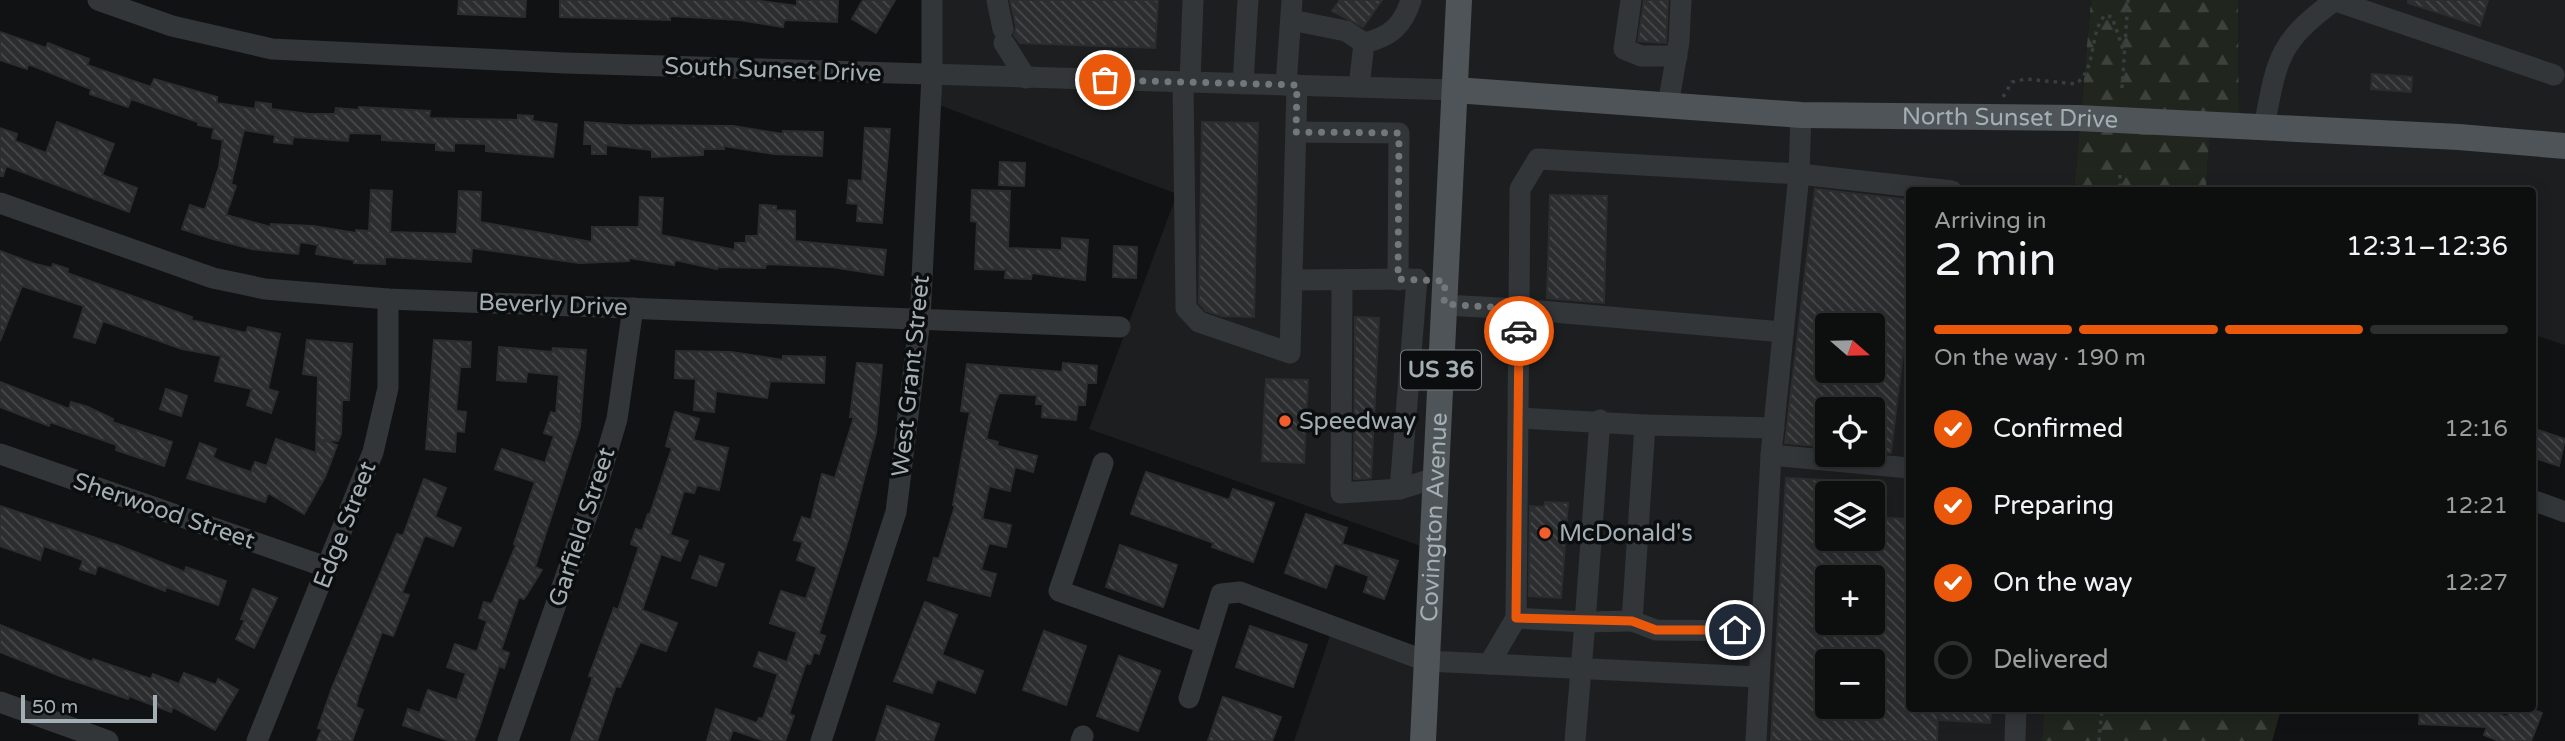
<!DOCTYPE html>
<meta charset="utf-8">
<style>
body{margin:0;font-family:"Varela Round",sans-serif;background:#1b1c1c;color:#f1f3f6;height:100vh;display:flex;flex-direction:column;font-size:26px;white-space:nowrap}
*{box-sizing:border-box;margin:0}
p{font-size:23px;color:#9a9c9e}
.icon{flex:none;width:38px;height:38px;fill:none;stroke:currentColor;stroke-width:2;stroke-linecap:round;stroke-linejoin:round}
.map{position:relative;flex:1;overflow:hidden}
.panel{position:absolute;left:1906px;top:187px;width:630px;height:525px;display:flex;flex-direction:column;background:#0d0e0e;border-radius:7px;box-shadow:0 4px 18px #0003,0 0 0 2px #2d2e2e}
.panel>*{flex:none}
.needle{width:46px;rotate:110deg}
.tools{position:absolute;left:1815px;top:313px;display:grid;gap:14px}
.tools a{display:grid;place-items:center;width:70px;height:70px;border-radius:7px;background:#0d0e0e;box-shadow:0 4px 18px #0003,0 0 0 2px #2d2e2e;font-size:35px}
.scale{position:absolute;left:21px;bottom:18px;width:136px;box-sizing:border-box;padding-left:7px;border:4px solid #a3afb4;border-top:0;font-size:19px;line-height:24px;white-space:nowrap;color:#a3afb4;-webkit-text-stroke:5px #0c0d0e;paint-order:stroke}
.pin{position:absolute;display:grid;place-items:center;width:60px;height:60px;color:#fff;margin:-30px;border:4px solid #fff;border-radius:50%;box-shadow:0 2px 7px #0007}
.courier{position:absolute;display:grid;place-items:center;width:70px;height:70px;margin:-35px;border:5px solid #ea580c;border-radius:50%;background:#fff;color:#222;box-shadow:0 2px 9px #0007}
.overview em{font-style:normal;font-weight:600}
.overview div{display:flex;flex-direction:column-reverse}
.overview{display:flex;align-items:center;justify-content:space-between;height:119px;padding:0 28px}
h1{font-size:46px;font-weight:600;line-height:52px}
.bar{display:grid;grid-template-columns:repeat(4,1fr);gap:10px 7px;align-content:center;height:84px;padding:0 28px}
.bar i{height:9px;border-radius:5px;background:#2d2e2e}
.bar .active{background:#ea580c}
.bar p{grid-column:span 4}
ol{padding:0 28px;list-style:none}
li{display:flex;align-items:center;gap:21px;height:77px}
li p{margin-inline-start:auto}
li .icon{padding:7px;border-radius:50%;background:#ea580c;color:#fff;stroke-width:4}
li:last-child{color:#9a9c9e}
li i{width:38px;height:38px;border:4px solid #2d2e2e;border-radius:50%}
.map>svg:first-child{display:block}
</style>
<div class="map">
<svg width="2565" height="741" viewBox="0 0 2565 741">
<defs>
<pattern id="forest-firs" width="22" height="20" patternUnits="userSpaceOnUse" patternTransform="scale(1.75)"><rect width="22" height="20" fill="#20261e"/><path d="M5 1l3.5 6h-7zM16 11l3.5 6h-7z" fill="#3d433c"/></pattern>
<pattern id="building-back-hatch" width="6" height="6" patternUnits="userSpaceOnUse" patternTransform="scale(1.75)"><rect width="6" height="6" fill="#2c2d2f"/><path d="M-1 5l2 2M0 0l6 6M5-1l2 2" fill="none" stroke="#47494b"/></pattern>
</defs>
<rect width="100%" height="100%" fill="#111213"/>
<!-- built -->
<g fill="#1d1e20" fill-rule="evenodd">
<path d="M932,0H2091L2074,191H1909V709H2044L2042,741H1294L1333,627L1426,661L1432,550L1089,429L1177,194L931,102ZM1827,326H1872V371H1827ZM1827,410H1872V455H1827ZM1827,494H1872V539H1827ZM1827,578H1872V623H1827ZM1827,662H1872V707H1827Z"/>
<polygon points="2238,0 2565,0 2565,345 2532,334 2532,191 2206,191 2210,124 2239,125"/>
</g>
<!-- forest -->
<g fill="url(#forest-firs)">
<polygon points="2091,0 2238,0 2239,126 2210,125 2206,191 2074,191"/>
<polygon points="2044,709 2281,709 2272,741 2042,741"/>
</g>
<!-- building -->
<g fill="url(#building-back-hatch)" stroke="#2b2d2f" stroke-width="2" fill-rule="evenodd">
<polygon points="459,0 526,0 525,17 458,14"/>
<polygon points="560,0 752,0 797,6 797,0 838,0 837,22 784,20 783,27 740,20 670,16 670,20 560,17"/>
<polygon points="863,0 895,0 876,33 852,19"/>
<polygon points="1010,0 1158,0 1155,48 1020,43 1014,35 1016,26"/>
<polygon points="1340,0 1382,0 1363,27 1332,11"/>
<polygon points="1644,0 1668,0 1666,43 1638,41"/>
<polygon points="2408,0 2488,0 2480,26 2408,3"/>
<polygon points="0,32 46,48 48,43 89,59 87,65 151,87 154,79 217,97 217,103 255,109 256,102 271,104 271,109 309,114 335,114 336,108 359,110 359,107 430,111 429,118 466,119 518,120 518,115 533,116 532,121 557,124 553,157 486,151 486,144 454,143 454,151 436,150 436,143 382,140 382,134 349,133 348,141 293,137 292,144 274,142 275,135 244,130 231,184 236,186 226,215 271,227 271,224 313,226 356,233 356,230 369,231 371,190 392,191 390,232 457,234 459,191 481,192 480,222 592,242 592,227 639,227 640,197 663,198 661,235 735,250 735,243 746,243 746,236 758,236 760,205 776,206 776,210 795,211 795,241 886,250 883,275 832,267 766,264 765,268 718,267 717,269 675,260 674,265 629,258 629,261 579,263 472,248 471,262 385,257 385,264 354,263 354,260 316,254 318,245 300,242 298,254 252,249 213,239 182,229 190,205 205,210 219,167 223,140 212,138 214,128 198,125 198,122 131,99 128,107 90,94 91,89 28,64 27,69 0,60"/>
<polygon points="2372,74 2412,77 2411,92 2371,89"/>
<polygon points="57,122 114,144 102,175 137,188 129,212 6,166 3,176 0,176 0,128 17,134 15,141 46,153"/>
<polygon points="585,122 624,125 733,126 783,134 783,131 823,132 822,156 774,154 724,146 724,149 703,149 703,155 652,157 652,150 606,145 606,154 592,154 592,144 584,144"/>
<polygon points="1202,122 1258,123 1254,317 1222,316 1206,311 1199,303"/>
<polygon points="865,128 890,129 882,223 857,221 858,204 847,203 849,180 862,181"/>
<polygon points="1000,162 1025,163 1024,186 999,185"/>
<path d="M1815,189L1909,200V303L1891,453L1872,451V410H1827V447L1785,443ZM1827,326H1872V371H1827Z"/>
<polygon points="972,190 1010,191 1008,248 1062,250 1062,238 1088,240 1085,280 1032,273 1031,279 1005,278 1006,270 975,269 977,222 971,221"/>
<polygon points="1550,195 1607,196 1604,303 1547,298"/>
<polygon points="1114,246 1137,247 1136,278 1113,277"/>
<polygon points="0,251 35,264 52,268 53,264 68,269 67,273 192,317 191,320 246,333 248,327 280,334 268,389 278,392 271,413 247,405 252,389 215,381 221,356 182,349 103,321 95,343 74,337 84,306 22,286 0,341"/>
<polygon points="1355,317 1379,318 1371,478 1358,479 1354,479"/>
<polygon points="307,340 352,344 349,400 342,400 341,434 338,441 323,440 337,445 325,477 304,514 268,493 265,502 187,478 200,443 216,449 213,457 222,462 251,472 255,462 267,466 276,439 316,453 318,376 303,374"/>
<polygon points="434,340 471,342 470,367 460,367 456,411 466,412 464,432 456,431 455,452 426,449"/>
<polygon points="499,347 552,352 553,348 586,350 580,427 535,567 542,570 524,599 519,597 501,650 509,653 504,668 499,666 479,728 474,741 450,741 403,725 408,709 420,713 428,690 457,700 466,673 447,667 455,644 477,652 487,621 479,618 484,602 492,604 516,545 514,544 535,482 495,469 502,449 545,463 554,436 544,433 551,412 556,414 559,375 527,372 526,382 497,380"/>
<polygon points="676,351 731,352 783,360 783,356 825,357 824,383 770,381 767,398 716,391 714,412 694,410 696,379 675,378"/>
<polygon points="857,363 882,365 876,433 848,540 819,634 825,636 819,654 814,652 810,664 806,663 789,714 794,716 785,741 765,741 733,730 729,741 707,741 716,709 757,723 759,718 763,719 778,674 754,666 759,652 787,662 797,632 770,623 781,591 806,599 817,567 797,560 803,542 794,540 802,517 811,520 822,474 835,478 854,417 850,417"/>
<polygon points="1063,363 1097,366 1096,383 1087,383 1085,405 1078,405 1076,420 1042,417 1043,404 1036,404 1037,395 999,393 995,403 986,439 998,442 997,446 1037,456 1033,472 1015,467 1010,491 989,486 982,519 1011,525 1006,547 989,543 981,570 996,574 990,596 928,580 934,558 939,559 955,506 953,505 970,412 961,411 967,364 1062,372"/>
<polygon points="1266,379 1308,380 1304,463 1262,461"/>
<polygon points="0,382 69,409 71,402 88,407 113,419 112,422 172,442 164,466 116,450 117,445 50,422 49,426 0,407"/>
<polygon points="166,389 187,396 181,416 160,409"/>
<polygon points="675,412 699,419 693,440 728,448 719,490 697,485 694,493 684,491 670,535 688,541 680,561 661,554 642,610 677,623 666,651 640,642 620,687 616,686 597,741 571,741 593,677 589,676 614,608 618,610 639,547 631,544 636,529 642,531 648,514 650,514 672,448 666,446"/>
<polygon points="2532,428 2565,439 2559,466 2532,457"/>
<polygon points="1146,472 1229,500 1233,489 1274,503 1253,562 1212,547 1214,543 1131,514"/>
<path d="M1786,478L1826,480L1824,515H1827V539H1872V517L1909,519V709H1938L1937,741H1771ZM1827,578H1872V623H1827ZM1827,662H1872V707H1827Z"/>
<polygon points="424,479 446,488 435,517 461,528 453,546 425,535 402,593 409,595 393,636 382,632 358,697 356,707 363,710 352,741 317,741 322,729 318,728 332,688 397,534 403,536"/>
<polygon points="1545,502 1568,503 1561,598 1529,596 1530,506 1544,507"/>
<polygon points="0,506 120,546 185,572 186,567 226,581 218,605 166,587 165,591 98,565 95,574 80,569 83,560 44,546 40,560 0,546"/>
<polygon points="1306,514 1347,528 1342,544 1398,561 1384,599 1364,592 1369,576 1335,563 1326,588 1285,573"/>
<polygon points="1120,545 1177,565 1163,607 1106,587"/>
<polygon points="700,556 724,564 716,586 692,578"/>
<polygon points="253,589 277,598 254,648 236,639 245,620 241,619"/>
<polygon points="925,602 957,615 942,655 983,671 975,693 937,679 932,693 894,681"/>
<polygon points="0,625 92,662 93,659 151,679 153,674 179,684 184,673 216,685 218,679 238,690 215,730 173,707 171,712 129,696 128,699 60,676 0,652"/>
<polygon points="1250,626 1307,645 1293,687 1236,667"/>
<polygon points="1044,631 1086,646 1066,705 1023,690"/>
<polygon points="1119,656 1160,671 1138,731 1097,716"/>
<polygon points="1223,697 1281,717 1272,741 1208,741"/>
<polygon points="887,706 939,724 933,741 876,741"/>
<polygon points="1940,709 1991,709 1990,723 1940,720"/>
<polygon points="2420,709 2487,709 2507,717 2510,709 2532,709 2542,713 2531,741 2499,741 2484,735 2487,727 2419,724"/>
</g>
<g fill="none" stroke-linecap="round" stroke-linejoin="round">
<!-- path -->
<g stroke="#383d3f" stroke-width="3.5" stroke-dasharray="3.5 5" stroke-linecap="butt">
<polyline points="2122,88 2128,0"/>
<path d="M2003,97L2012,82L2026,79L2076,84C2098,67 2088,35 2105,15L2112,17L2124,52"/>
<polyline points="2120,175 2120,191"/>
<polyline points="2099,741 2102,709"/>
</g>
<!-- minor -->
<g stroke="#323638" stroke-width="21">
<polyline points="98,0 172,26 272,49 565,63 1455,90"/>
<polyline points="997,0 1003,29"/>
<polyline points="1631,0 1624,49 1641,56 1677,56"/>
<polyline points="2333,0 2554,75"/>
<polyline points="1291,20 1346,31 1364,43"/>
<polyline points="1004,43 1026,78"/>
<polyline points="1183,82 1186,308 1199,322 1290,353 1297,85"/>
<polyline points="1190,82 1193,0"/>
<polyline points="1243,84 1248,0"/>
<polyline points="1286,85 1292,0"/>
<path d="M1359,87L1364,43C1390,37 1403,26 1411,0"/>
<polyline points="1668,105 1679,42 1681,0"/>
<path d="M2264,127C2277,60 2277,43 2334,1"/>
<polyline points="1296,132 1399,133 1398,280"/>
<polyline points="0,203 213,278 265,289 388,299 1120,327"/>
<polyline points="1292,280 1412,279"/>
<polyline points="1342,280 1341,493 1400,489 1435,478"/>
<polyline points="1444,305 1519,309 1520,189 1538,159 1799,174 1952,191"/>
<polyline points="1519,418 1645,425 1632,621 1585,622 1600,420"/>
<polyline points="1645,425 1774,428"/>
<polyline points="0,454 329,568"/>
<polyline points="1771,455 1909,468"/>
<polyline points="1103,463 1059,591 1204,643"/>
<polyline points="1400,489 1417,279"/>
<polyline points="2532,500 2565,512"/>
<polyline points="1516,618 1585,622 1575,741"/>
<polyline points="1632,621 1656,630 1761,631"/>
<polyline points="1489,664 1516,618 1519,309 1783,332"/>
<polyline points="1189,698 1221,594 1240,592 1426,661 1758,677"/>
<polyline points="0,702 108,741"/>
<polyline points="257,741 373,452 388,388 388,299"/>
<polyline points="508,741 595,493 617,419 633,308"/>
<polyline points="821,741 896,512 920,319 932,75 932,0"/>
<polyline points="1081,741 1083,736"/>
<polyline points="1756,741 1771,455 1799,174 1801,115"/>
<polyline points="2015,741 2016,709"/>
</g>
<!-- major -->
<g stroke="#4e5457" stroke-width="26">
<path id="s1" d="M1455,90L1801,115L2078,118L2459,137L2565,146"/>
<path id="s2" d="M1423,741L1459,0"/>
</g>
</g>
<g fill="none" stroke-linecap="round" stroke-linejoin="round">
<!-- done -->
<polyline stroke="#70787c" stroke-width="7" stroke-dasharray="0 12.6" points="1105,80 1297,85 1296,132 1399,133 1398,279 1445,281 1444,304 1519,309 1519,331"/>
<!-- route -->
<polyline stroke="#ea580c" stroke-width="9" points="1519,331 1516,618 1632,621 1656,630 1735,630"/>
</g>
<!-- markers -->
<g fill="#f05e2d" stroke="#0c0d0e" stroke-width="2.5">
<circle cx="1285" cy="421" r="7"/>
<circle cx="1545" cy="533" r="7"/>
</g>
<g text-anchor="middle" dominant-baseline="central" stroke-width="7" stroke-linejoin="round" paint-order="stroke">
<!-- shield labels -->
<rect fill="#0c0d0e" stroke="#767e82" stroke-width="2" x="1401" y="350.5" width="80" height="39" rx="5"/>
<g font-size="23" font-weight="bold" fill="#a3afb4">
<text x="1441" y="370">US 36</text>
</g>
<!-- street labels -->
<g font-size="24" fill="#a3afb4" stroke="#0c0d0e">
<text transform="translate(773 70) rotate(2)">South Sunset Drive</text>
<text stroke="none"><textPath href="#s1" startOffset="556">North Sunset Drive</textPath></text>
<text transform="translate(553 305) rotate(2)">Beverly Drive</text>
<text transform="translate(911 376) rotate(-84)">West Grant Street</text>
<text transform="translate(164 511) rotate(19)">Sherwood Street</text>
<text stroke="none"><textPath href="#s2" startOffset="224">Covington Avenue</textPath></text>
<text transform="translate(345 525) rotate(-69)">Edge Street</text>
<text transform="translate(582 527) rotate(-72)">Garfield Street</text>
</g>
<!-- poi labels -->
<g font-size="24" fill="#a3afb4" stroke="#0c0d0e" text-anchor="start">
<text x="1299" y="421">Speedway</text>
<text x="1559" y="533">McDonald's</text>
</g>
</g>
</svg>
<div class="tools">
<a><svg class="needle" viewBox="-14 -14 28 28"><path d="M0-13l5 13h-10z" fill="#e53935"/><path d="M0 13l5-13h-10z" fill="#9a9c9e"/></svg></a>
<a><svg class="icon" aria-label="locate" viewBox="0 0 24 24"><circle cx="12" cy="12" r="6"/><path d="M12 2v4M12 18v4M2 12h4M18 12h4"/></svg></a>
<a><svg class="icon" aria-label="layers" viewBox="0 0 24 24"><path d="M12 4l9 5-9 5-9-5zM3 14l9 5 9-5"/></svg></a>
<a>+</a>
<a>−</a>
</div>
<div class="scale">50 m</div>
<div class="pin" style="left:1105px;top:80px;background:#ea580c"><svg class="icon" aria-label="bag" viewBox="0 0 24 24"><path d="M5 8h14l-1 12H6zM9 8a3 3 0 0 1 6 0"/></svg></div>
<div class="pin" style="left:1735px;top:630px;background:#1f2937"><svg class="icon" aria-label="home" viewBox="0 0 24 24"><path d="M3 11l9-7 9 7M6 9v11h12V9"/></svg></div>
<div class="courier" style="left:1519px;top:331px"><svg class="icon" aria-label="car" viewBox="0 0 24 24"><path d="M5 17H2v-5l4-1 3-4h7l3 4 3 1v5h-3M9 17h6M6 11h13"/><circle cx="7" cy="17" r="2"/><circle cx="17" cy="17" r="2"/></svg></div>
<section class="panel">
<div class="overview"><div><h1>2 min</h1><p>Arriving in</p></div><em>12:31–12:36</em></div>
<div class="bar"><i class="active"></i><i class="active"></i><i class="active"></i><i></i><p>On the way · 190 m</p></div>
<ol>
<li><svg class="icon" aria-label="check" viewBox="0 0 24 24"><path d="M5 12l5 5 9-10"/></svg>Confirmed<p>12:16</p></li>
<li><svg class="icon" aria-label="check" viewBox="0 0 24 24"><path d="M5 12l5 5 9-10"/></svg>Preparing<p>12:21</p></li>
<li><svg class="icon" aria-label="check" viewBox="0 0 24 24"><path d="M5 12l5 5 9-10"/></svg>On the way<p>12:27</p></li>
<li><i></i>Delivered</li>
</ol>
</section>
</div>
